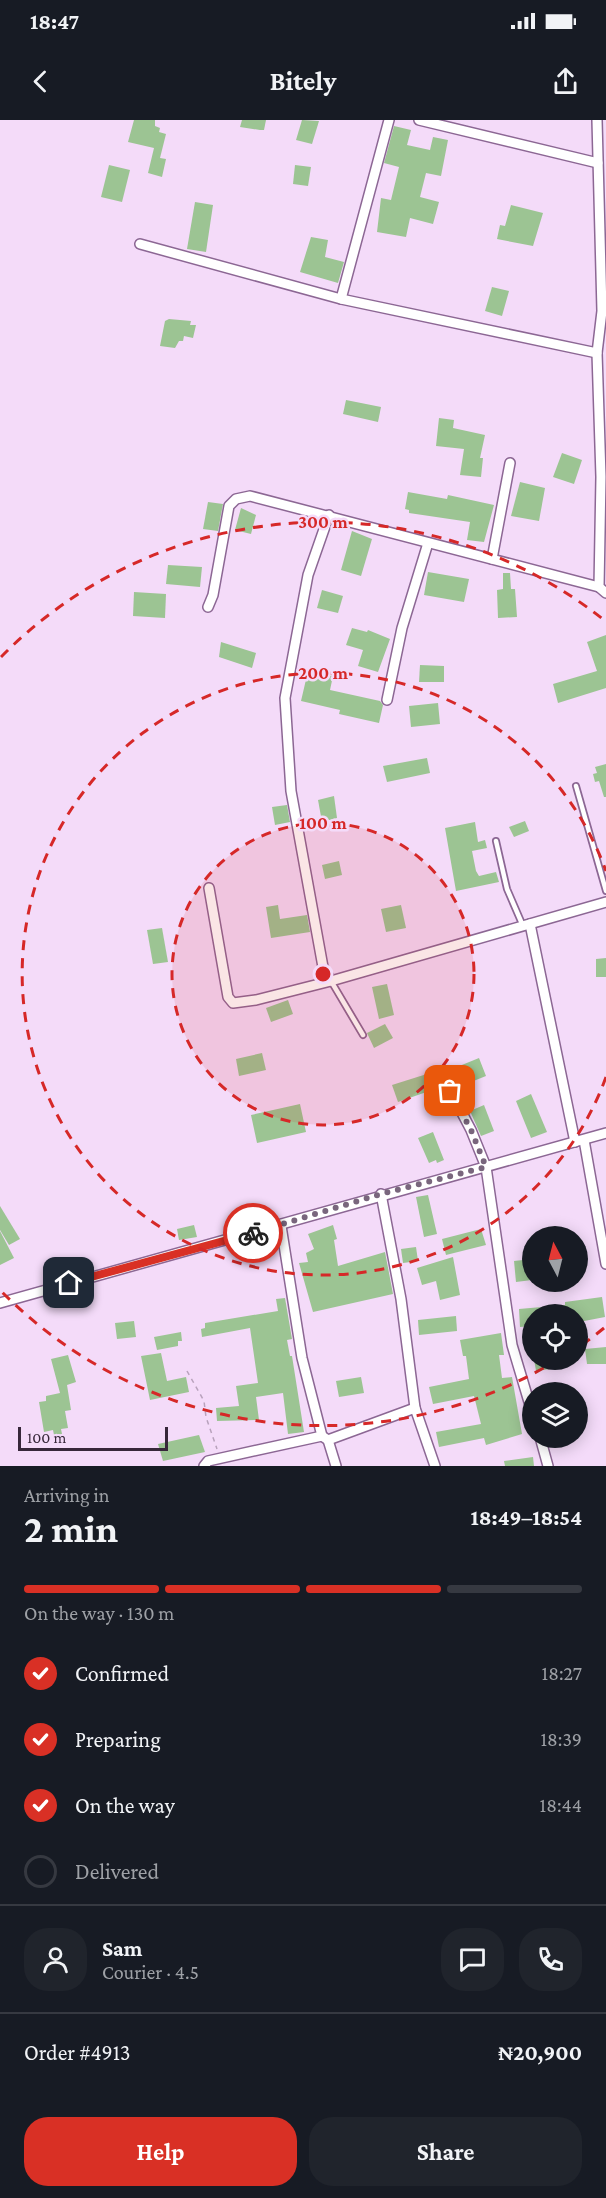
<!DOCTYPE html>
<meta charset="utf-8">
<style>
body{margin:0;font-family:"Crimson Pro",serif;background:#20242c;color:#f1f3f6;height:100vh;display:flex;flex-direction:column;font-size:22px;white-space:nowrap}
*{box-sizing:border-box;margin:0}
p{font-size:20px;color:#9ea1a6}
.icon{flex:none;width:33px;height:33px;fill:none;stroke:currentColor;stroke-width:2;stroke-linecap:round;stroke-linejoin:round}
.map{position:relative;height:1346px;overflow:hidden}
.sheet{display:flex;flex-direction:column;background:#171b24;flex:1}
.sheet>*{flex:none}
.needle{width:39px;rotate:353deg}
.controls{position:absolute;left:522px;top:1106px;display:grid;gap:12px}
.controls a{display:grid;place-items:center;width:66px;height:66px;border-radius:50%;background:#171b24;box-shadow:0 3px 15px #0003;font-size:30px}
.scale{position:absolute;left:18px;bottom:15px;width:150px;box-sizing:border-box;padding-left:6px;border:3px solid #37273a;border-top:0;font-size:16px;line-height:21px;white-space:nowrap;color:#37273a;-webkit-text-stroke:4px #f4dbf9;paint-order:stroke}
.pin{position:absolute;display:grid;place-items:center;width:51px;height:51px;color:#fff;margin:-26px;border-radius:12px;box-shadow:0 3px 9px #0006}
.courier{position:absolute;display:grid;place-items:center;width:60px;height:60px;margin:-30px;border:4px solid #d93025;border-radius:50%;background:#fff;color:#222;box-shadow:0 2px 8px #0007}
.head em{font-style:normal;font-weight:700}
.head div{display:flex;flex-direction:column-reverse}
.head{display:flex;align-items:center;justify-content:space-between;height:102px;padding:0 24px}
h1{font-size:39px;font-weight:700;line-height:45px}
.bar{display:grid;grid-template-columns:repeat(4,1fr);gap:9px 6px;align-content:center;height:72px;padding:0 24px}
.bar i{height:8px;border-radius:4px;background:#363941}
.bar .active{background:#d93025}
.bar p{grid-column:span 4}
.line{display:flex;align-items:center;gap:15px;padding:0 24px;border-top:2px solid #363941}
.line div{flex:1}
.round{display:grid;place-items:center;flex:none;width:63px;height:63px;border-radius:24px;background:#20242c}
ol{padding:0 24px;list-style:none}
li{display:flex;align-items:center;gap:18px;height:66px}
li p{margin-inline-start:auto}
li .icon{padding:6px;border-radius:50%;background:#d93025;color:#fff;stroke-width:4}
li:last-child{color:#9ea1a6}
li i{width:33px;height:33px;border:3px solid #363941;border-radius:50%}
.action{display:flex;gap:12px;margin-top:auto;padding:12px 24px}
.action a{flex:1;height:69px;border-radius:24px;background:#d93025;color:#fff;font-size:24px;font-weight:700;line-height:69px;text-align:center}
.action a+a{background:#20242c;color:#f1f3f6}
.status{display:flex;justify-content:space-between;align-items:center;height:42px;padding:0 30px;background:#171b24;direction:ltr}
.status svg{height:16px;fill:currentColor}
header{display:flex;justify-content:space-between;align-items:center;height:78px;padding:0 24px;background:#171b24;font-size:27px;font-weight:700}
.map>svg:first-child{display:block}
</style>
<div class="status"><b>18:47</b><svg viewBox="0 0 49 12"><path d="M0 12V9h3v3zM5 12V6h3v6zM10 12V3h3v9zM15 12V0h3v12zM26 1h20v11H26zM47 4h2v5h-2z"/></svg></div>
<header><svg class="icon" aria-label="back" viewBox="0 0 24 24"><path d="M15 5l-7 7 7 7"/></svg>Bitely<svg class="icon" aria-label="share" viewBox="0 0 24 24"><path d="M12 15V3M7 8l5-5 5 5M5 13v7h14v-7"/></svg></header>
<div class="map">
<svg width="606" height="1346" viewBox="0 0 606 1346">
<rect width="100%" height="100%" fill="#f4dbf9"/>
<!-- building -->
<g fill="#9cc493">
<polygon points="134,0 155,0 155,6 160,8 159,12 166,14 160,38 166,39 162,57 148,53 154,28 128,22"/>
<polygon points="242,0 266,0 264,10 260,10 240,7"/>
<polygon points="302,0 319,1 312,24 296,20"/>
<polygon points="394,6 411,10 407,25 430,30 433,17 448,20 441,56 426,53 420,77 439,82 433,104 410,98 406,117 377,112 381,78 391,80 399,47 384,43"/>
<polygon points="109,45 130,50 122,82 101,77"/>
<polygon points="295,45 311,47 308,66 293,64"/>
<polygon points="195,82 213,85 206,132 187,129"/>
<polygon points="511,85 543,93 533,126 497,119 500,105 505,106"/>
<polygon points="311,117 328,120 325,137 344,142 338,163 300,152"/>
<polygon points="492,167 509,171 502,196 485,191"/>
<polygon points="169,199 191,201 190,205 196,205 193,218 184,216 183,221 179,221 175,228 160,226 165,201"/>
<polygon points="346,280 381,287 378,302 343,294"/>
<polygon points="439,298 454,300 453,308 485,315 480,338 483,338 481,357 460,355 464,329 436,326"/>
<polygon points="562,333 582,340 574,364 553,357"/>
<polygon points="520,362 545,368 539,401 511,396"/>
<polygon points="408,372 447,379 448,375 494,385 484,422 467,420 470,402 409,393 409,390 405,389"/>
<polygon points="208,382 223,384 218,411 203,409"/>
<polygon points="241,388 256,395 251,414 235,410"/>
<polygon points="352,411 372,419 361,456 341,450"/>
<polygon points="168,445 202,447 200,467 166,464"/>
<polygon points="428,452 469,459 464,482 424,475"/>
<polygon points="503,453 510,453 511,469 515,469 517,497 498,498 497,470 503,469"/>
<polygon points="322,470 343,476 338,493 317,488"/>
<polygon points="134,472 166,474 165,498 133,496"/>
<polygon points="352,508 367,512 368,510 390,519 378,552 358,546 363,530 346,525"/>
<polygon points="606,515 606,568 558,583 553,564 597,551 587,522"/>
<polygon points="221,522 256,533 252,548 219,537"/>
<polygon points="420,545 444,546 444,562 419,562"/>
<polygon points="308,551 333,556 330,570 380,581 383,585 379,603 339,594 340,590 301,581"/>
<polygon points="438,583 440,604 411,607 409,586"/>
<polygon points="427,638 430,653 387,662 383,646"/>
<polygon points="606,644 606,677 604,677 599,661 595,662 593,654 597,653 595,647"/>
<polygon points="334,676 337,698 322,702 318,680"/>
<polygon points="287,685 290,702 275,705 272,687"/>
<polygon points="525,701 529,711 514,717 509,707"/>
<polygon points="475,702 478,722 485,720 487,728 472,731 476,751 479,756 496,752 499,762 456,771 445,708"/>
<polygon points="339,741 342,755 325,759 322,745"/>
<polygon points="278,785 280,799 307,795 310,812 271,818 266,787"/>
<polygon points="401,785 406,808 386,812 381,789"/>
<polygon points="162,808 168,842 153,844 147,810"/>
<polygon points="606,838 606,857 596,857 596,839"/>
<polygon points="387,864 394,895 379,899 372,867"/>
<polygon points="288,880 293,894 271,902 266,888"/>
<polygon points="385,904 393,918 374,928 367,913"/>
<polygon points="262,933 266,950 239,956 236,939"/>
<polygon points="479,938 486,956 456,968 452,959 456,957 452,949"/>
<polygon points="430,953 435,969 398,982 392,965"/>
<polygon points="531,974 547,1012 531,1018 516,981"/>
<polygon points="300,984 306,1012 257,1023 251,995"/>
<polygon points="484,985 494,1011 481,1016 470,991"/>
<polygon points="433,1012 444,1040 437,1043 436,1040 429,1043 418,1018"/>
<polygon points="428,1075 437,1114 424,1117 416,1077"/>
<polygon points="0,1086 20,1119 9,1125 0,1110"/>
<polygon points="194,1105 197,1117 179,1120 177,1109"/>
<polygon points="333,1105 337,1119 334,1120 338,1146 385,1132 393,1174 313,1192 299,1143 308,1142 306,1133 314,1129 308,1114"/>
<polygon points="481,1109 486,1125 446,1135 442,1119"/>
<polygon points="0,1111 14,1138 0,1145"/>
<polygon points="416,1127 418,1141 403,1143 401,1129"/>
<polygon points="453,1137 460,1175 440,1180 436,1161 422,1165 417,1148"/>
<polygon points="532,1139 532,1160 516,1162 514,1141"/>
<polygon points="602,1177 605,1197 579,1202 578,1194 532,1194 532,1206 520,1207 519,1189 565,1185 565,1182"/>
<polygon points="285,1178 292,1219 287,1220 290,1236 292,1236 304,1312 288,1314 283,1273 256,1277 259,1300 217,1301 216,1288 239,1286 236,1266 258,1263 250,1208 202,1217 201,1209 205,1208 205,1203 278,1191 276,1179"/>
<polygon points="456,1196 457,1211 419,1215 418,1200"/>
<polygon points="134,1201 136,1217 117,1219 115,1203"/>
<polygon points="181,1212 182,1221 178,1221 178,1226 157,1230 154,1217"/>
<polygon points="501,1213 504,1235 499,1235 502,1258 512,1257 522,1314 486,1325 484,1318 439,1327 436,1312 481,1304 474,1276 433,1284 429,1267 469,1259 466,1236 463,1236 460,1220"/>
<polygon points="606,1227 606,1244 587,1244 585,1229"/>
<polygon points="161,1233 167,1261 186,1257 189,1272 150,1280 141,1236"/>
<polygon points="68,1235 76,1262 67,1265 71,1290 65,1291 68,1308 61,1309 62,1314 54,1315 53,1310 44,1312 39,1282 46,1281 46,1276 60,1273 51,1239"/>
<polygon points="534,1239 556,1239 557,1248 536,1251"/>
<polygon points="361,1257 364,1273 339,1277 336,1261"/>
<polygon points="199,1315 205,1332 163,1341 158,1324"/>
<polygon points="533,1337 534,1346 505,1346 504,1341"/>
</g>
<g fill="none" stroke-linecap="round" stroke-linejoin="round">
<!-- service casing -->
<g stroke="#8c6794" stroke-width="8">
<g id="service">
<polyline points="576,666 606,771"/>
<polyline points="496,721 507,769 523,806"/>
<polyline points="331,861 363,915"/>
</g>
</g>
<!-- minor casing -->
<g stroke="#8c6794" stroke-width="12">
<g id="minor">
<polyline points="419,0 598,43"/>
<polyline points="597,0 602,191 597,233 601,357 599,467 606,473"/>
<polyline points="140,124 341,179 597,233"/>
<polyline points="341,179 389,0"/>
<polyline points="329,395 308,455 285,578 291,671 323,847 331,861"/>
<polyline points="492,439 510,343"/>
<polyline points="208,487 213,475 229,386 236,379 250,376 599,467"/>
<polyline points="387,580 402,508 428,423"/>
<polyline points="209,768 228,877 233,883 256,880 331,861 606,782"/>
<polyline points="530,804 575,1022"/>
<polyline points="440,951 471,1010 486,1047 512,1225 532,1292"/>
<polyline points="584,1020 606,1144"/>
<polyline points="381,1074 401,1179 415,1288 435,1346"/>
<polyline points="281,1106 302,1238 322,1316"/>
<polyline points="0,1183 606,1013"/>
<polyline points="540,1317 548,1346"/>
<polyline points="328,1320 336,1346"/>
<polyline points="204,1346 208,1341 322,1316 328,1320 415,1288"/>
</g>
</g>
<!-- path -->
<polyline stroke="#b8a2bc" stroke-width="1.5" stroke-dasharray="4.5 4.5" stroke-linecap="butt" points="187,1251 204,1281 206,1297 217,1329"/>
<!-- service -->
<use href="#service" stroke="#fff" stroke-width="4.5"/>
<!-- minor -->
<use href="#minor" stroke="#fff" stroke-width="9"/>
</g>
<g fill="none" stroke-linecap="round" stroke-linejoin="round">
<!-- done -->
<polyline stroke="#79667d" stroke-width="6" stroke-dasharray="0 10.8" points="253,1113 381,1074 486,1047 471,1010 450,971"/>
<!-- route -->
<polyline stroke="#d93025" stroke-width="8" points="69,1163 253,1113"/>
</g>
<!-- distance rings -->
<circle cx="323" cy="854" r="151" fill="#d62828" fill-opacity=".12"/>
<g fill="none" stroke="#d62828" stroke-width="3" stroke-dasharray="10 8">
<circle cx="323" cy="854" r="151"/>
<path d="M606 957A301 301 0 1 1 606 751"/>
<path d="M604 1208A452 452 0 0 1 579 1227M559 1239A452 452 0 0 1 1 1171M1 537A452 452 0 0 1 604 500"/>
</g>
<circle cx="323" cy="854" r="9" fill="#d62828" stroke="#f4dbf9" stroke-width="3"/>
<g font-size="18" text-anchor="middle" font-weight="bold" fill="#d62828" stroke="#f4dbf9" stroke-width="5" stroke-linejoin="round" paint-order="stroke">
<text x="323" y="408">300 m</text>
<text x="323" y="559">200 m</text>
<text x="323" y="709">100 m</text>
</g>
</svg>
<div class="controls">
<a><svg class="needle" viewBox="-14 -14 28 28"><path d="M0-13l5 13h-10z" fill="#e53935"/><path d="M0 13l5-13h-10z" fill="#9ea1a6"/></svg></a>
<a><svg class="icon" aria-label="locate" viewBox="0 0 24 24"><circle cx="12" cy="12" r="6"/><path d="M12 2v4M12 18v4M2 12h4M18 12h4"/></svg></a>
<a><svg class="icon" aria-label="layers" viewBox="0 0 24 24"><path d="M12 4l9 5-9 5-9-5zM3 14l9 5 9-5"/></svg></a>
</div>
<div class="scale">100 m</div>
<div class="pin" style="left:450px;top:971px;background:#ea580c"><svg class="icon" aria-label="bag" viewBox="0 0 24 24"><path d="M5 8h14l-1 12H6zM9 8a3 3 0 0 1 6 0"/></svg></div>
<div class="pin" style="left:69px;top:1163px;background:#1f2937"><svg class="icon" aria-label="home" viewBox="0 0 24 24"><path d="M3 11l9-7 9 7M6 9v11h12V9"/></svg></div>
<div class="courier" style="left:253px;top:1113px"><svg class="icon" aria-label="bike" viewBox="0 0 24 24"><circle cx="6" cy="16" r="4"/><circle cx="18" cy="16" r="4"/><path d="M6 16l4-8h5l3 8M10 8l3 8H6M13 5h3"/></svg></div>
</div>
<section class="sheet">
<div class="head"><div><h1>2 min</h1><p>Arriving in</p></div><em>18:49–18:54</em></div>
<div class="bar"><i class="active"></i><i class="active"></i><i class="active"></i><i></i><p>On the way · 130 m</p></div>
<ol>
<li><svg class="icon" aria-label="check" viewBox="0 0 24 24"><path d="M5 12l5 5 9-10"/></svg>Confirmed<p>18:27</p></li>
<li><svg class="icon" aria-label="check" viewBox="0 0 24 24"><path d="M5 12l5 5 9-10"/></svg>Preparing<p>18:39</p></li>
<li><svg class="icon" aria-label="check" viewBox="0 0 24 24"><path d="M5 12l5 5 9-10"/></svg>On the way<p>18:44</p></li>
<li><i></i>Delivered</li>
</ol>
<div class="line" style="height:108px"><a class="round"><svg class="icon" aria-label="person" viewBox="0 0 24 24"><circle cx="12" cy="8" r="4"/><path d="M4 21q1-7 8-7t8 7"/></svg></a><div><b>Sam</b><p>Courier · 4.5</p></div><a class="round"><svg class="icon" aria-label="chat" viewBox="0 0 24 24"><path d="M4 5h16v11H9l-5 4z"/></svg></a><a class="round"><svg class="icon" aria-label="phone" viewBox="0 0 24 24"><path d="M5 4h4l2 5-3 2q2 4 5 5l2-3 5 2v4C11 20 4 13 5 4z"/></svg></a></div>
<div class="line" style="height:78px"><div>Order #4913</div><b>₦20,900</b></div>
<div class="action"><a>Help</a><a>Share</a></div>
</section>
